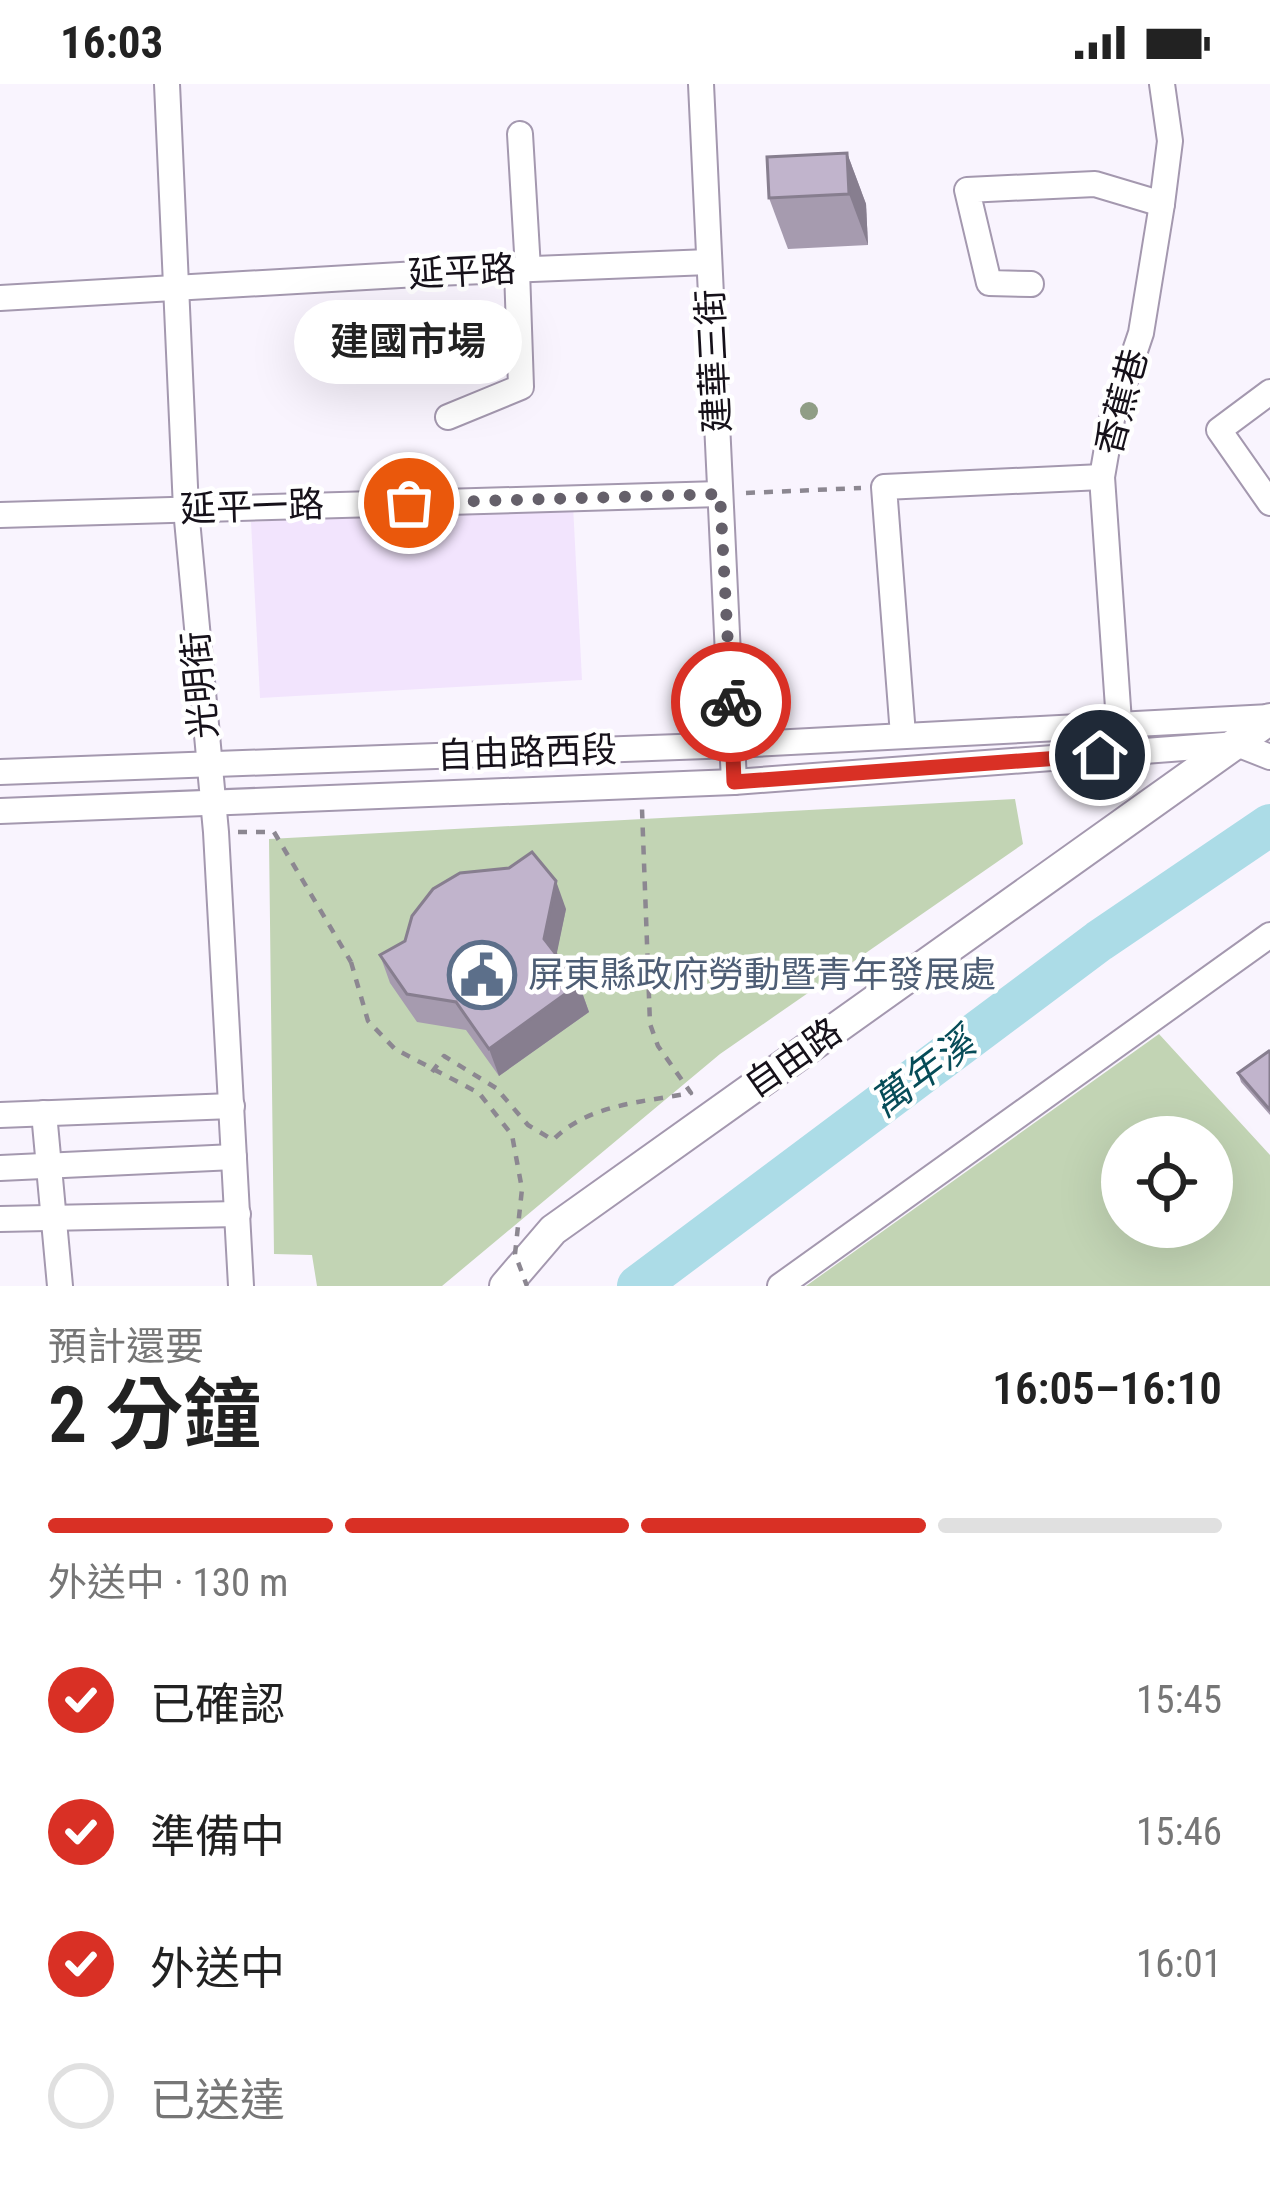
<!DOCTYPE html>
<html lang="zh-TW">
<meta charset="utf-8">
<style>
body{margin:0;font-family:"Roboto Condensed","Noto Sans TC",sans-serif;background:#f6f6f6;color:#222;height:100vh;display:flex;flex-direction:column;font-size:45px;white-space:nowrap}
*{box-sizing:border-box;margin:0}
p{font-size:39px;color:#767676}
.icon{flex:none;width:66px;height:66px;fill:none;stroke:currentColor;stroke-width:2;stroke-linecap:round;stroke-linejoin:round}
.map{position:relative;height:1202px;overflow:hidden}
.details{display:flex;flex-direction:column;background:#fff;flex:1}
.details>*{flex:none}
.buttons{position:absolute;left:1101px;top:1032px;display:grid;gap:24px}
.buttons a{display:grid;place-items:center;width:132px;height:132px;border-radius:50%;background:#fff;box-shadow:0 12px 48px #0002;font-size:60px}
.pin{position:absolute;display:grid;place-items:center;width:102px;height:102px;color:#fff;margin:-51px;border:6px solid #fff;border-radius:50%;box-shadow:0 3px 12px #0007}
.courier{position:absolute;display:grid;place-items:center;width:120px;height:120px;margin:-60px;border:9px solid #d93025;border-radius:50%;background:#fff;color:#222;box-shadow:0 3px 15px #0007}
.bubble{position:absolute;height:84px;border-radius:42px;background:#fff;box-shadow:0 12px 48px #0002;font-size:39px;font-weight:600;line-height:84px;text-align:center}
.headline em{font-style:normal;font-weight:600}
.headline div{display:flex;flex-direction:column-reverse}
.headline{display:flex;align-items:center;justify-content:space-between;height:204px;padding:0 48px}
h1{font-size:78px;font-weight:600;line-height:90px}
.bar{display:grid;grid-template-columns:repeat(4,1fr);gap:18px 12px;align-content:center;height:144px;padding:0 48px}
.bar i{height:15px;border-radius:9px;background:#e0e0e0}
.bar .on{background:#d93025}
.bar p{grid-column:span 4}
ol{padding:0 48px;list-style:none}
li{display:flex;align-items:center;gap:36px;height:132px}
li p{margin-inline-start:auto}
li .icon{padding:12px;border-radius:50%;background:#d93025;color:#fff;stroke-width:4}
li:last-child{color:#767676}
li i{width:66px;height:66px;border:6px solid #e0e0e0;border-radius:50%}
.status{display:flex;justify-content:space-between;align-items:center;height:84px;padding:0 60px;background:#fff;direction:ltr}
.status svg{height:33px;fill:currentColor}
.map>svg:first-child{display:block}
</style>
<div class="status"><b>16:03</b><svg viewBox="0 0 49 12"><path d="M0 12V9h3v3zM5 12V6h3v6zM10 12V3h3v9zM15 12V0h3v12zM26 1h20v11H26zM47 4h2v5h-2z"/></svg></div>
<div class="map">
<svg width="1270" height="1202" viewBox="0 0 1270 1202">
<rect width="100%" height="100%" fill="#f9f4fe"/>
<!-- built -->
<polygon fill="#f2e4fd" points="573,421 582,596 260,614 251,438"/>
<!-- green -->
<g fill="#c2d4b4" fill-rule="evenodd">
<polygon points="1015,715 1023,760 720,970 442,1202 317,1202 312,1171 274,1170 269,755"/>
<path d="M1159,950L1270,1071V1202H806ZM1212,1053V1143H1122V1053Z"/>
</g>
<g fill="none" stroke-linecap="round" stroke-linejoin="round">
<!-- river -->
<polyline stroke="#acdce7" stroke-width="42" points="638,1202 1099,857 1270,741"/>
<!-- minor casing -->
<g stroke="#a498af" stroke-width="28">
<g id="minor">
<polyline points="167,0 186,425 216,748 241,1202"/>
<polyline points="701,0 734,698"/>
<polyline points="520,50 528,185"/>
<polyline points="1031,200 989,199 967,106 1095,100 1162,120"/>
<polyline points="0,214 435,189 709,178"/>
<polyline points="1270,308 1219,346 1270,419"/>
<polyline points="448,333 521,303 517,186"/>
<polyline points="0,431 720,410"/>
<polyline points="1119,638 1102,393 1112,335 1141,249 1162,120 1170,57 1162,0"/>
<polyline points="903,651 884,403 1102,393"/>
<polyline points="0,688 733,661 1270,633"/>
<polyline points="0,727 734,698 1237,660 1270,673"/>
<polyline points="44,1029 60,1202"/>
<polyline points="0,1031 232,1022"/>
<polyline points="0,1084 234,1073"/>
<polyline points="0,1135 238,1130"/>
<polyline points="780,1202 1270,851"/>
</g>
</g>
<!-- major casing -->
<g stroke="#a498af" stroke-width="34">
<polyline id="major" points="505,1202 553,1146 1270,635"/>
</g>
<!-- path -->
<g stroke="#8c8791" stroke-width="4.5" stroke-dasharray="9 9" stroke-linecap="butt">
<polyline points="746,409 861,404"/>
<polyline points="238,748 274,748 351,878"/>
<path d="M432,988L444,972L496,1004L528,1041L553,1056C588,1020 644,1018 691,1009L658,962L650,940L642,725"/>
</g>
<!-- minor -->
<use href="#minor" stroke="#fff" stroke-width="24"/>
<!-- major -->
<use href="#major" stroke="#fff" stroke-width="30"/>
<!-- path-bridge -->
<polyline stroke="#8c8791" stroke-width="4.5" stroke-dasharray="9 9" stroke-linecap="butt" points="351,878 368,937 395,965 479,1009 512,1051 522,1105 515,1170 527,1202"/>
</g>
<!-- trees -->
<circle fill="#909d86" cx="809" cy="327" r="9"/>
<!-- wall -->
<g fill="#a69baf">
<polygon points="847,69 866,120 868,161 788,165 769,114"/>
<polygon points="566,825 556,871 579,900 589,928 499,992 466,946 417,938 390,899 380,871 405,857"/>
<polygon points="1269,967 1270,1031 1241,998 1238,989"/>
</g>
<!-- shaded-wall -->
<g fill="#877e8f">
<polygon points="847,69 866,120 868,161 849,110"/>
<polygon points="556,797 566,825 554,883 544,855"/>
<polygon points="579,900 589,928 499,992 489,965"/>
</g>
<!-- building -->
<g fill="#c1b4cc" stroke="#877e8f" stroke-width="3">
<polygon points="847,69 849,110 769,114 767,73"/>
<polygon points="532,768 556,797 544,855 579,900 489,965 456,918 407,910 380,871 405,857 412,832 433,805 460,789 509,784"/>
<polygon points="1269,967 1270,968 1270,1026 1238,989"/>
</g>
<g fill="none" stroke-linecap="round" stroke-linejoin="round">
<!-- done -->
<polyline stroke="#65606a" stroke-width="12" stroke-dasharray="0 21.6" points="409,419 720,410 731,618"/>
<!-- route -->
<polyline stroke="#d93025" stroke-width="15" points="731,618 734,698 1100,671"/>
</g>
<!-- icons -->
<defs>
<g id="civic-ring" transform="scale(3.45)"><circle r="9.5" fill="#fff" stroke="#5c6f8a" stroke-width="1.5"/><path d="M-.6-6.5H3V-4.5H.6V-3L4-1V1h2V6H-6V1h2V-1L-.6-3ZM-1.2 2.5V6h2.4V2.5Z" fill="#5c6f8a"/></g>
</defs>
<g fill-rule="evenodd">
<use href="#civic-ring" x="482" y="891"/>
</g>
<g text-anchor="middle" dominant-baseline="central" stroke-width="9" stroke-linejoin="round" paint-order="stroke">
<!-- street labels -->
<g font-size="36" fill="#16111a" stroke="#fff">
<text transform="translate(462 188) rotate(-3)">延平路</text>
<text transform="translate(714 277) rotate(-93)">建華三街</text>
<text transform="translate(1122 318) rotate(-75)">香蕉巷</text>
<text transform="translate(252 423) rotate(-2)">延平一路</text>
<text transform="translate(200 601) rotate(-95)">光明街</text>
<text transform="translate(527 669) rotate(-2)">自由路西段</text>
<text transform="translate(793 974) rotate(-35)">自由路</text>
</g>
<!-- service labels -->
<g font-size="36" fill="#4e5e75" stroke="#fff" text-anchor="start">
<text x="528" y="891">屏東縣政府勞動暨青年發展處</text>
</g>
<!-- water labels -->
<g font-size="39" font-style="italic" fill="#064c58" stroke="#fff">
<text transform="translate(923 989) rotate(-37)">萬年溪</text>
</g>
</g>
</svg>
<div class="buttons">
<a><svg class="icon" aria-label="locate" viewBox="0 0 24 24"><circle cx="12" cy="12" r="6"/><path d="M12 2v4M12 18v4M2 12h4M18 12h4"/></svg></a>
</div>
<div class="pin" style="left:409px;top:419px;background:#ea580c"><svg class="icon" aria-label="bag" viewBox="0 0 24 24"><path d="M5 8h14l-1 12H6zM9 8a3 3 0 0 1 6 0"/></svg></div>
<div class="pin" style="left:1100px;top:671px;background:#1f2937"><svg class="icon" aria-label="home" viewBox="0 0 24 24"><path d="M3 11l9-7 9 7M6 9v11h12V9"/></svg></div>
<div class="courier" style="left:731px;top:618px"><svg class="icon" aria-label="bike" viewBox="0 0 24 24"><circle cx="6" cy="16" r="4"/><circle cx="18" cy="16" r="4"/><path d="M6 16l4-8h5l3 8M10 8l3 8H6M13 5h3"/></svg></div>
<div class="bubble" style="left:294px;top:216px;width:228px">建國市場</div>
</div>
<section class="details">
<div class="headline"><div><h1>2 分鐘</h1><p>預計還要</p></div><em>16:05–16:10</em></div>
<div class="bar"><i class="on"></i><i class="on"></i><i class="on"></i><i></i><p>外送中 · 130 m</p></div>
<ol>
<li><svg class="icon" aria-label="check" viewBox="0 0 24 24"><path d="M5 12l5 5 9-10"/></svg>已確認<p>15:45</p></li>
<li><svg class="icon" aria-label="check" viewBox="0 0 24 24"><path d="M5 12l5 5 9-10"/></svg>準備中<p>15:46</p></li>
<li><svg class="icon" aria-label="check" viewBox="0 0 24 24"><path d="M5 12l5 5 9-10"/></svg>外送中<p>16:01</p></li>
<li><i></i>已送達</li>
</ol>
</section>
